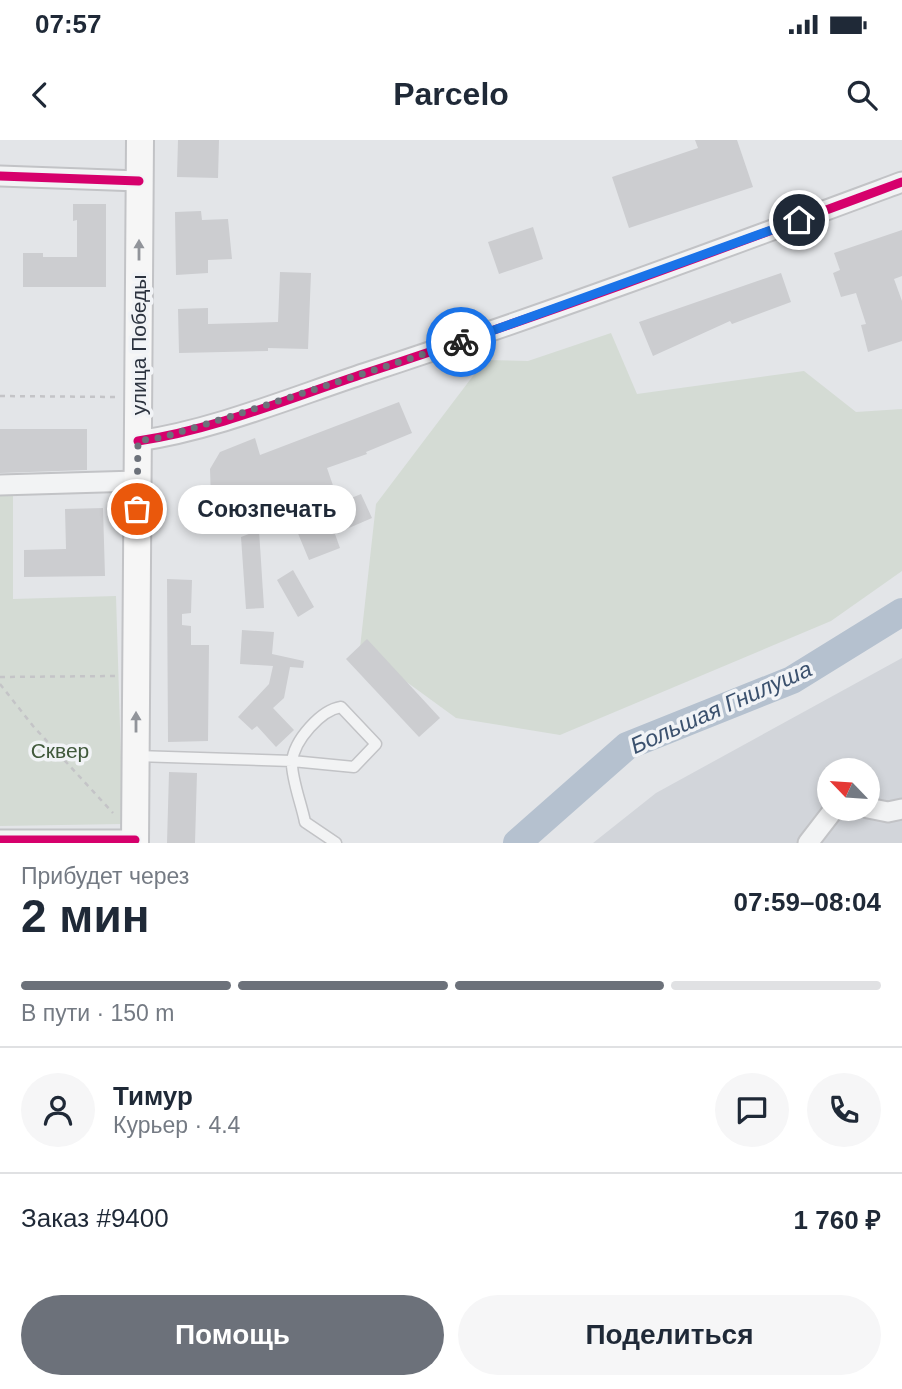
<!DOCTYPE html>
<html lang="ru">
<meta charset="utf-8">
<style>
body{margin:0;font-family:Helvetica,sans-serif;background:#f6f6f7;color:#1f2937;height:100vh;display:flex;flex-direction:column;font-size:26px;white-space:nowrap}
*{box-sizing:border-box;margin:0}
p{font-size:23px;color:#747a83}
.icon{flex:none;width:38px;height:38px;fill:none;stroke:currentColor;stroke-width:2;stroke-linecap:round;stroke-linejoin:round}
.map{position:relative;height:703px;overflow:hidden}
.sheet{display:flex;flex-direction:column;background:#fff;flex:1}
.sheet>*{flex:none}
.needle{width:46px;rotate:295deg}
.tools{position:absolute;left:817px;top:618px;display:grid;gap:14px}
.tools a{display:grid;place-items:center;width:63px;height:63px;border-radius:50%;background:#fff;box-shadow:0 4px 10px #0003;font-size:35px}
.pin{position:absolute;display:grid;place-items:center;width:60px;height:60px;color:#fff;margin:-30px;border:4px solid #fff;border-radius:50%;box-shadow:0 2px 7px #0007}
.courier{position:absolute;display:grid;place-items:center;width:70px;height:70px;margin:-35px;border:5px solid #1a73e8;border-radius:50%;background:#fff;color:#222;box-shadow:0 2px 9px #0007}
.bubble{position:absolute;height:49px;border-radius:24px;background:#fff;box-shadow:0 4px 10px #0003;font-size:23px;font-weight:600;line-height:49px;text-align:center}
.headline em{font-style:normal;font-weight:600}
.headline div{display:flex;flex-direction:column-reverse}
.headline{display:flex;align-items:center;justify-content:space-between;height:119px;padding:0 21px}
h1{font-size:46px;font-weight:600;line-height:52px}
.bar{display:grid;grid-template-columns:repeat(4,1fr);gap:10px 7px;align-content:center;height:84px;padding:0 21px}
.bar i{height:9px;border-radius:5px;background:#e0e1e3}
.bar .selected{background:#6c717a}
.bar p{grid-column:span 4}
.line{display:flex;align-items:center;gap:18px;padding:0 21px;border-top:2px solid #e0e1e3}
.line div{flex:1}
.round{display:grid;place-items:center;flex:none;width:74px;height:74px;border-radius:37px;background:#f6f6f7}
.action{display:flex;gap:14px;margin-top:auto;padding:14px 21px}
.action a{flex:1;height:80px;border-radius:42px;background:#6c717a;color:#fff;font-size:28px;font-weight:600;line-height:80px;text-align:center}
.action a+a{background:#f6f6f7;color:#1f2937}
.status{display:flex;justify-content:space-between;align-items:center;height:49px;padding:0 35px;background:#fff;direction:ltr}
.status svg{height:19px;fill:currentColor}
header{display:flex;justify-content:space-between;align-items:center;height:91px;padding:0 21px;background:#fff;font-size:32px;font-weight:600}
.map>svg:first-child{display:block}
</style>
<div class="status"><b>07:57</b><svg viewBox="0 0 49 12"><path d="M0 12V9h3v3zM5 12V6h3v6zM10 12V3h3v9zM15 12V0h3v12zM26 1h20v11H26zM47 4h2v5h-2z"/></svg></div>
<header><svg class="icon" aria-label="back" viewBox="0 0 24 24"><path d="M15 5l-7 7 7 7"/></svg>Parcelo<svg class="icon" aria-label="search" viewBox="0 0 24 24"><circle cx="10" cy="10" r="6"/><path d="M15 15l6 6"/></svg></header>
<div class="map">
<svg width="902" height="703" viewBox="0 0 902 703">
<rect width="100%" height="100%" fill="#e3e5e8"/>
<!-- built -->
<path fill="#d2d5da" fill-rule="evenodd" d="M902,518V703H593L656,653ZM830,630H868V668H830Z"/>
<!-- green -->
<g fill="#d4dbd4">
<polygon points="611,193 637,254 804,231 856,272 902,269 902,431 831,481 560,595 456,578 360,508 376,364 485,220 528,221"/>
<polygon points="0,356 13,356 13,459 116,456 123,684 0,686"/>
</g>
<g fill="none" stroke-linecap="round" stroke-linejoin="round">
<!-- river -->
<polyline stroke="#b5c1cf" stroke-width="28" points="517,703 627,606 792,540 902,472"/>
</g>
<!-- building -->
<g fill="#cccdd0">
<polygon points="178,0 219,0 218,38 177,37"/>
<polygon points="695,0 737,0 753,47 629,88 612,37 698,8"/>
<polygon points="73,64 106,64 106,147 23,147 23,113 43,113 43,117 77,117 77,80 73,81"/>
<polygon points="201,71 202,80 228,79 232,119 208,120 208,133 176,135 175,72"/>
<polygon points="533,87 543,119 499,134 488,102"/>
<polygon points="902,90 902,136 894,139 902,161 902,201 868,212 861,185 866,184 856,153 841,157 833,133 840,130 834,113"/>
<polygon points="280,132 311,133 308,209 268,208 268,211 179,213 178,169 208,168 208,184 278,182"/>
<polygon points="781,133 791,162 732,184 730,181 653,216 639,182"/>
<polygon points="399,262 412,293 366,312 367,314 327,328 339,363 361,354 372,378 335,394 340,408 309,420 292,379 322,376 321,358 299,358 296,348 276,359 211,359 210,329 220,312 255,298 260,315"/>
<polygon points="0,289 87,289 87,330 0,333"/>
<polygon points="103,368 105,436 24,437 24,410 66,409 65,369"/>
<polygon points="259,390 264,468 246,469 241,397"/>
<polygon points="293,430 314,467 298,477 277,440"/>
<polygon points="167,439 192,440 191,473 182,474 182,485 191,486 191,505 209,505 208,601 168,602"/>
<polygon points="242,490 274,492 272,514 304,521 303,528 290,527 284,558 273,568 294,590 276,607 257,586 252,590 238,577 269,544 273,526 240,524"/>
<polygon points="367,499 440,578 419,597 346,519"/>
<polygon points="169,632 197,633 195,703 167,703"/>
</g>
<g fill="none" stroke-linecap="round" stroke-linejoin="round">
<!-- lane casing -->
<g stroke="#c2c3c6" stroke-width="13">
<path id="lane" d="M136,616L292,621L354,627L376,604L341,567C321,570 294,600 292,622C291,637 302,666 305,682L336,703"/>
</g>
<!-- street casing -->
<g stroke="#c2c3c6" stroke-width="23">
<g id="street">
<polyline points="0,36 139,41"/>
<path d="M138,301C214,290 293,257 366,233C547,174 724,108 902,42"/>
<polyline points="0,345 137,341"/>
<polyline points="868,668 888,672 902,669"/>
<polyline points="0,700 135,700"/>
<polyline points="808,703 835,668"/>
</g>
</g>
<!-- secondary casing -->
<g stroke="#c2c3c6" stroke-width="30">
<polyline id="secondary" points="135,703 140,0"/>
</g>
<!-- path -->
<g stroke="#c4c4c7" stroke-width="2.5" stroke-dasharray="5 5" stroke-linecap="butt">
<polyline points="0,256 117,257"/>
<polyline points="0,537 116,536"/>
<polyline points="0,544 33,586 113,673"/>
</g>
<!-- lane -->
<use href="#lane" stroke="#f2f3f4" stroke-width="10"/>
<!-- street -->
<use href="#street" stroke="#f2f3f4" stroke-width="19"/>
<!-- secondary -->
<use href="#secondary" stroke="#f6f6f6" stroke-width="26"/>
<!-- cycleway casing -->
<g stroke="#f1f3f6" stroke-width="13">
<g id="cycleway">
<polyline points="0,36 139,41"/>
<path d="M138,301C214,290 293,257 366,233C547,174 724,108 902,42"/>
<polyline points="0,700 135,700"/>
</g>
</g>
<!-- cycleway -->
<use href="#cycleway" stroke="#d6006c" stroke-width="9"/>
</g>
<!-- one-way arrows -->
<defs><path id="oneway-solid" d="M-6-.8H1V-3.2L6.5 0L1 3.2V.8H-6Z" transform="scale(1.75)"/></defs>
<g fill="#91949a">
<use href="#oneway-solid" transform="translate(139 110) rotate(-90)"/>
<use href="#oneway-solid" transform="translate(136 582) rotate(-90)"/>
</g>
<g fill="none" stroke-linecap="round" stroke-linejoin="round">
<!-- done -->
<polyline stroke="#6c717a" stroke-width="7" stroke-dasharray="0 12.6" points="137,369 138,301 164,297 232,276 461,202"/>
<!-- route -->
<polyline stroke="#1a73e8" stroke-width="9" points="461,202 799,80"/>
</g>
<g text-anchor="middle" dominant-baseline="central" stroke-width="7" stroke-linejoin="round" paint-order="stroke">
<!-- street labels -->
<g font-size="21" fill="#2c333f" stroke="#f1f3f6">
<text transform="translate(138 205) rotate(-90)">улица Победы</text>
</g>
<!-- park labels -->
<g font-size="21" fill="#40593b" stroke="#f1f3f6">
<text x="60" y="610">Сквер</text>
</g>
<!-- water labels -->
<g font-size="23" font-style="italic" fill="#3b516e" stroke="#f1f3f6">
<text transform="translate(721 567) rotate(-24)">Большая Гнилуша</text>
</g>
</g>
</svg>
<div class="tools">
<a><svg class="needle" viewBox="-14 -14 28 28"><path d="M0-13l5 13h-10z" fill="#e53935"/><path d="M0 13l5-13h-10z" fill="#747a83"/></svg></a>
</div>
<div class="pin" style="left:137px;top:369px;background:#ea580c"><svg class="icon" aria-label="bag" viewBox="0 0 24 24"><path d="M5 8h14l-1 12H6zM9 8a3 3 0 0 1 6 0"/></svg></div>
<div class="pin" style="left:799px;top:80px;background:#1f2937"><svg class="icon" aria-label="home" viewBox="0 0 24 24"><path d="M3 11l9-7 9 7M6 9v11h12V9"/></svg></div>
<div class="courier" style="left:461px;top:202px"><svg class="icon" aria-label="bike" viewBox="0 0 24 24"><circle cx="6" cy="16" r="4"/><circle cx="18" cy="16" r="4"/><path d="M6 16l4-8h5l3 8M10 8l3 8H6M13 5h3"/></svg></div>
<div class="bubble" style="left:178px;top:345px;width:178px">Союзпечать</div>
</div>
<section class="sheet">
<div class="headline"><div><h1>2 мин</h1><p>Прибудет через</p></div><em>07:59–08:04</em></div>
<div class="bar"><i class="selected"></i><i class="selected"></i><i class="selected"></i><i></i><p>В пути · 150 m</p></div>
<div class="line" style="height:126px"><a class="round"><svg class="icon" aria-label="person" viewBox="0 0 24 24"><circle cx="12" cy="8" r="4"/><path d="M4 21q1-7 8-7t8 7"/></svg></a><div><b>Тимур</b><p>Курьер · 4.4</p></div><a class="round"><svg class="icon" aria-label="chat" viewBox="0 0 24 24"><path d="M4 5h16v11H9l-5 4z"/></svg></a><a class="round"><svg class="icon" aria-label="phone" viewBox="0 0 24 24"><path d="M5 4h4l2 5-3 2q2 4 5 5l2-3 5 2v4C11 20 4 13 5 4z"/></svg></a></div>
<div class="line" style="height:91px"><div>Заказ #9400</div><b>1 760 ₽</b></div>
<div class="action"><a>Помощь</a><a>Поделиться</a></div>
</section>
